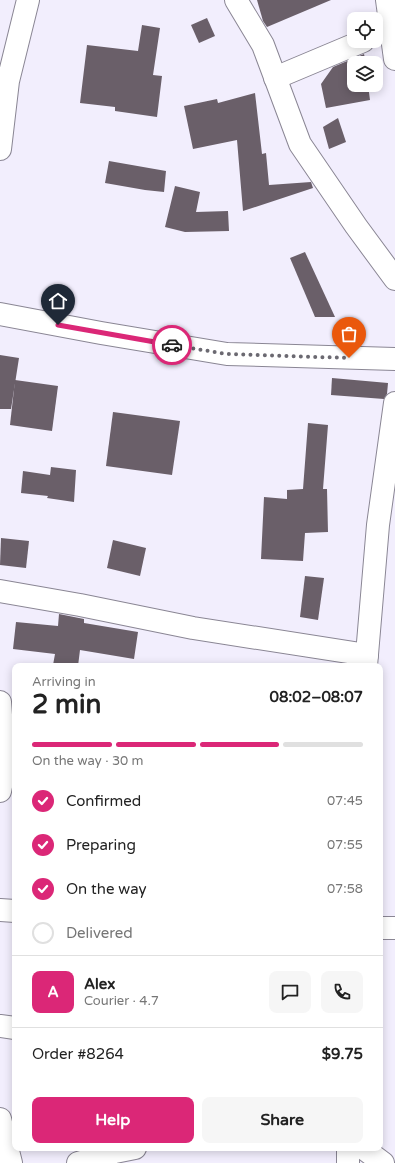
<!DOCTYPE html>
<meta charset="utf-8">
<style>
body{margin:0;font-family:"Varela Round",sans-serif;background:#f6f6f6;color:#222;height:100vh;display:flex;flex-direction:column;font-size:15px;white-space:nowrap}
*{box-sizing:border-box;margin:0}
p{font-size:13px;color:#767676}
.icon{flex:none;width:22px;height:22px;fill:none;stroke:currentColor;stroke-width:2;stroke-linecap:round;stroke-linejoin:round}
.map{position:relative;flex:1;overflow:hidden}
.details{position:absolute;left:12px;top:663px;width:371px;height:488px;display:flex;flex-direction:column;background:#fff;border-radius:8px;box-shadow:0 2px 10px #0003}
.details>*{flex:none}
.fabs{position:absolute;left:347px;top:12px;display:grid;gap:8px}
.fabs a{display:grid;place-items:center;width:36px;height:36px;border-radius:8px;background:#fff;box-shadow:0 2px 10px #0003;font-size:20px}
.pin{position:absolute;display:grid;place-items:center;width:34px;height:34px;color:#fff;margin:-41px -17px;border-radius:50% 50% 50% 0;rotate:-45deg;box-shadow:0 0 4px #0007}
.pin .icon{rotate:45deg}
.courier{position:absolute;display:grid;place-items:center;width:40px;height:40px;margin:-20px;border:3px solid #db2777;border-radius:50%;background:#fff;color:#222;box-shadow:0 1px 5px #0007}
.headline em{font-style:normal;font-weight:700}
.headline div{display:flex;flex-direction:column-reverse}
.headline{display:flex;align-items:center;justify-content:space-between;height:68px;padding:0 20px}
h1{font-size:26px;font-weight:700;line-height:30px}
.bar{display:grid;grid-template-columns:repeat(4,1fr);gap:6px 4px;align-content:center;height:48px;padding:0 20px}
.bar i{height:5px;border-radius:3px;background:#e0e0e0}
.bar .selected{background:#db2777}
.bar p{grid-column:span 4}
.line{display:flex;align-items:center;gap:10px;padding:0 20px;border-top:1px solid #e0e0e0}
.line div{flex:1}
.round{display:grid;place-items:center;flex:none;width:42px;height:42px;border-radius:8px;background:#f6f6f6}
ol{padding:0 20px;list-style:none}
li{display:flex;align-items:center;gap:12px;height:44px}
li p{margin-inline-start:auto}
li .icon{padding:4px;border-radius:50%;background:#db2777;color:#fff;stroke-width:4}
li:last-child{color:#767676}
li i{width:22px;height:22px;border:2px solid #e0e0e0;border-radius:50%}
.cta{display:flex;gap:8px;margin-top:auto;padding:8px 20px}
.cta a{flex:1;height:46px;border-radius:8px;background:#db2777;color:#fff;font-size:16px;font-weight:700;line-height:46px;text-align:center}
.cta a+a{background:#f6f6f6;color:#222}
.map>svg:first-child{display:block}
</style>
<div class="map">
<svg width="395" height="1163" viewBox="0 0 395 1163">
<rect width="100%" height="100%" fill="#f2eefd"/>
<!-- building -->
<g fill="#6a5f69">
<polygon points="257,0 331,0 267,27 263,21"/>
<polygon points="207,18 215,36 199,43 191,25"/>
<polygon points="142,25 160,28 153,75 162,76 157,117 115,111 115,107 80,103 87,45 138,51"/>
<polygon points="364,54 366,63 354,63 354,85 368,85 370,100 326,108 321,84 333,67"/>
<polygon points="255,93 262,154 266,153 269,185 311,182 313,188 243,211 237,140 193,149 184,106 217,99 218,103"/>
<polygon points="338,118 346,142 329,149 323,127"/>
<polygon points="109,161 166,171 164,192 145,190 105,183"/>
<polygon points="175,186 200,192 196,212 228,211 229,231 185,232 165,227"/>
<polygon points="305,252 335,317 315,317 290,258"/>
<polygon points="0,355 19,358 11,409 0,409"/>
<polygon points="332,378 388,383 387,394 384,399 331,395"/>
<polygon points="15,380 58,386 52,431 10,425"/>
<polygon points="113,412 180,421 172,475 106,466"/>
<polygon points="308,423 328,425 323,489 327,489 328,532 305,533 303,561 261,559 264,497 287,499 287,490 303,489"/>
<polygon points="51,467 76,470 74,502 47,498 48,496 21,493 23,471 50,475"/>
<polygon points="1,538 29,541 26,568 0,565"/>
<polygon points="113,540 146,548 140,576 107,568"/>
<polygon points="305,576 324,578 318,620 300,617"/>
<polygon points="59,614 84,619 84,623 138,632 134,659 80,650 78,666 65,666 53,665 55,654 13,649 16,622 58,626"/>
</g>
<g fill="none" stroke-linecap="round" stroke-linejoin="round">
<!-- street casing -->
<g stroke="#8a8694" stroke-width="24">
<g id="street">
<polyline points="236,0 263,45 300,144 356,226 395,279"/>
<polyline points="387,0 395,59"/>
<polyline points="275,78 363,41"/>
<polyline points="0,149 8,81 28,0"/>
<polyline points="0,314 101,333 227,354 395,359"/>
<polyline points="0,591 80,605 193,628 367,655"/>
<polyline points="366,666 378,525 395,403"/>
<polyline points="0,702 5,767 0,791"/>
<polyline points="0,910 15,911"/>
<polyline points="380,928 395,928"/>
<polyline points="0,1026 15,1028"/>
<polyline points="0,1119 11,1163"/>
<polyline points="363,1148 383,1163"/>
<polyline points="78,1163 115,1152 135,1148"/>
<polyline points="348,1163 348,1148"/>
</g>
</g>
<!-- street -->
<use href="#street" stroke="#fff" stroke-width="22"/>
</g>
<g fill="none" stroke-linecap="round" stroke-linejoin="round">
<!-- done -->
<polyline stroke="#6b6971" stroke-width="4" stroke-dasharray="0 7.2" points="172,345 227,354 349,358"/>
<!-- route -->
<polyline stroke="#db2777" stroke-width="5" points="58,325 172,345"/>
</g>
</svg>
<div class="fabs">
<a><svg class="icon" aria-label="locate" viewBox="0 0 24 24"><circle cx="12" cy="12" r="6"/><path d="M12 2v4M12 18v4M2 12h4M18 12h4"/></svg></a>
<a><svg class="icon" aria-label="layers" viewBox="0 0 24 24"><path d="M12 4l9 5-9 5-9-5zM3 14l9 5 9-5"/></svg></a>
</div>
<div class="pin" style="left:349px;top:358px;background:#ea580c"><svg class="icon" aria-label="bag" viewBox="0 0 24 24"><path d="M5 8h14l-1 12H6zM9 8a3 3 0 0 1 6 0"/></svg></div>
<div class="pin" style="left:58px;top:325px;background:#1f2937"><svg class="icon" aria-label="home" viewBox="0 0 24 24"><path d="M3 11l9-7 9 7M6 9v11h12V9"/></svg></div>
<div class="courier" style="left:172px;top:345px"><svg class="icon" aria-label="car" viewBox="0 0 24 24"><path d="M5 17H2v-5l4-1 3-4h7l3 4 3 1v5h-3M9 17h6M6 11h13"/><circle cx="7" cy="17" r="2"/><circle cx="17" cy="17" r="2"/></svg></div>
<section class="details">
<div class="headline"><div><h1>2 min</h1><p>Arriving in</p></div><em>08:02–08:07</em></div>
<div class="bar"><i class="selected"></i><i class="selected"></i><i class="selected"></i><i></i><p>On the way · 30 m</p></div>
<ol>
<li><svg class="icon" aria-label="check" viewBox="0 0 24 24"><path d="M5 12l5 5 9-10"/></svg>Confirmed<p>07:45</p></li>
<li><svg class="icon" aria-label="check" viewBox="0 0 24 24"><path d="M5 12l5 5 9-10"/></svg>Preparing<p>07:55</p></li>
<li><svg class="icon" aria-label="check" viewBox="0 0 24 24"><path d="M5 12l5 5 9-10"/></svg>On the way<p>07:58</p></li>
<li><i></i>Delivered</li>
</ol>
<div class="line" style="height:72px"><b class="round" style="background:#db2777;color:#fff">A</b><div><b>Alex</b><p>Courier · 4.7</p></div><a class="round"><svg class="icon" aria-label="chat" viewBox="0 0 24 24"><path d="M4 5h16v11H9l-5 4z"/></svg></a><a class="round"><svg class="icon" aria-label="phone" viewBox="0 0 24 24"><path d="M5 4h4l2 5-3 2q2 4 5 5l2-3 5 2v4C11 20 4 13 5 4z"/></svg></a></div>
<div class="line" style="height:52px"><div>Order #8264</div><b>$9.75</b></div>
<div class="cta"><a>Help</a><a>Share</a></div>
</section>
</div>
